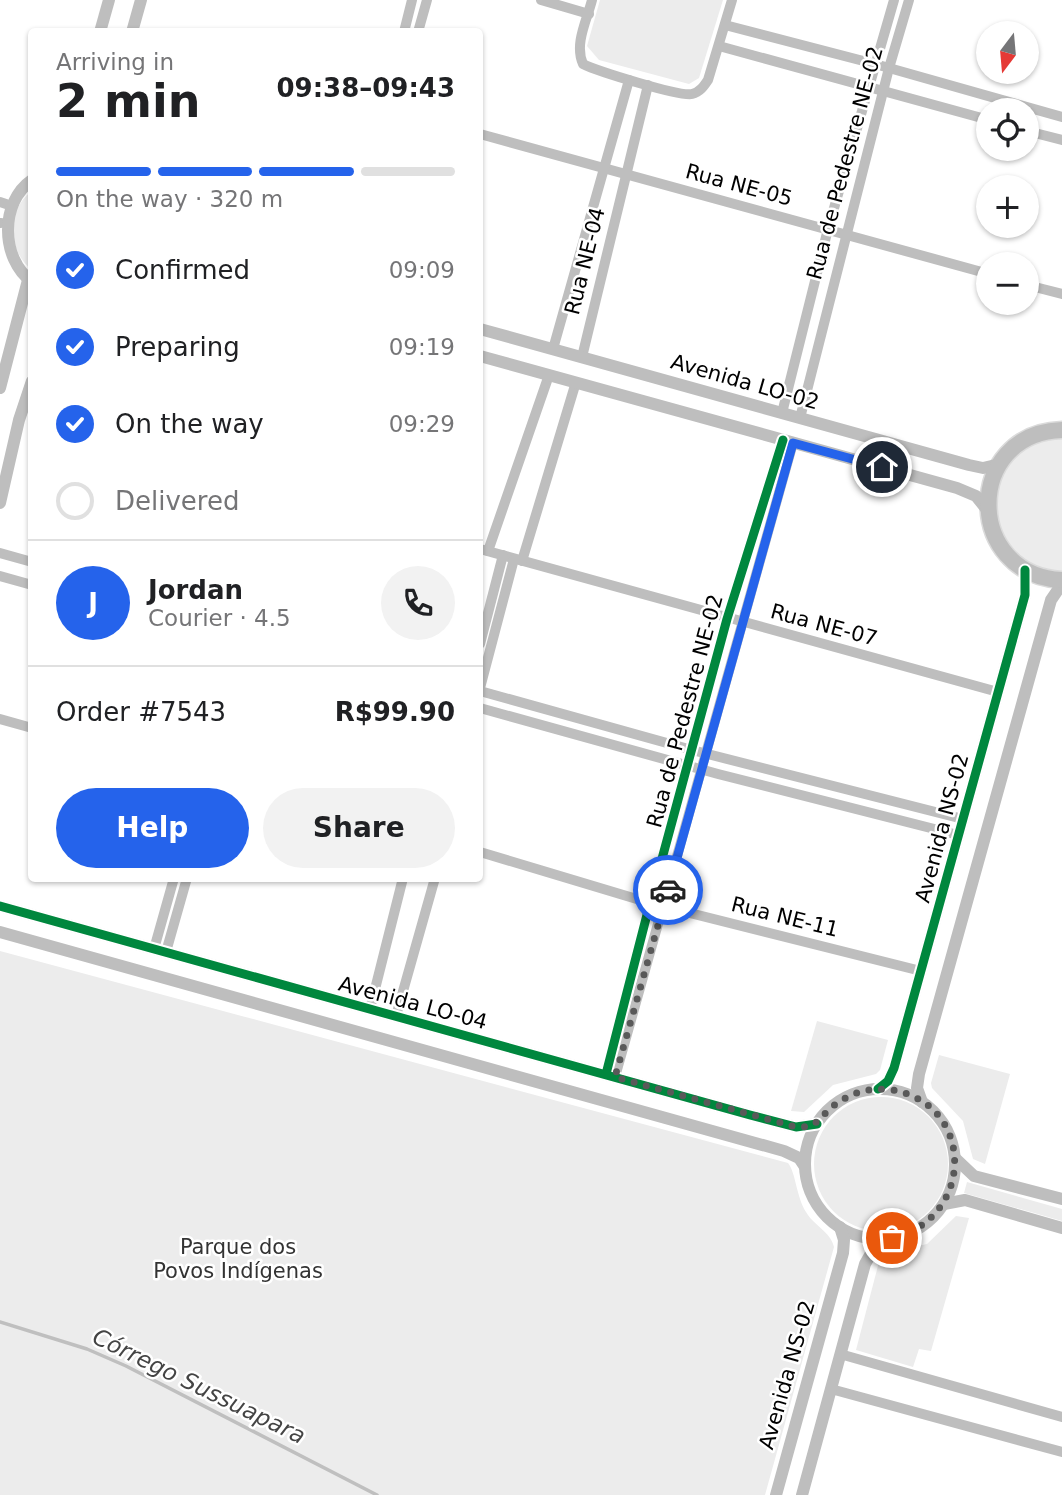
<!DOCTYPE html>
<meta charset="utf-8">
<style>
body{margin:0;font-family:"DejaVu Sans",sans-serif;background:#f2f2f2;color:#202124;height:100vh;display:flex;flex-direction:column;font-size:26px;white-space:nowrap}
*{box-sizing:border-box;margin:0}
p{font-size:23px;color:#757577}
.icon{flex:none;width:38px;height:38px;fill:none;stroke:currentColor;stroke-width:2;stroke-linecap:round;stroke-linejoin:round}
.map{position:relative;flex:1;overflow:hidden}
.drawer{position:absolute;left:28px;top:28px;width:455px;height:854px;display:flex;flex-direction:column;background:#fff;border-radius:7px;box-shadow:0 2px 5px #0004}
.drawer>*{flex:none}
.needle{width:46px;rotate:196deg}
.fabs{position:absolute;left:976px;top:21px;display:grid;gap:14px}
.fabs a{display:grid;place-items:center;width:63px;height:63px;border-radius:50%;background:#fff;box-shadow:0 2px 5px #0004;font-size:35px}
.pin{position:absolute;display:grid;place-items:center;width:60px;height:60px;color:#fff;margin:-30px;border:4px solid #fff;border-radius:50%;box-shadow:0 2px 7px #0007}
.courier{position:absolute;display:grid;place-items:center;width:70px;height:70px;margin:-35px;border:5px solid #2563eb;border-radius:50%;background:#fff;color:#222;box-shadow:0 2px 9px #0007}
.headline em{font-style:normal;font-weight:700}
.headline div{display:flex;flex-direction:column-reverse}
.headline{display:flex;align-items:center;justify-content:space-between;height:119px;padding:0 28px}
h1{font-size:46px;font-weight:700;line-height:52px}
.bar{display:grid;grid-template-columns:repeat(4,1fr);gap:10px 7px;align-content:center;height:84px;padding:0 28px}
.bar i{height:9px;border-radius:5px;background:#e0e0e0}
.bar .selected{background:#2563eb}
.bar p{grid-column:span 4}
.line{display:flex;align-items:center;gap:18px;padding:0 28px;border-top:2px solid #e0e0e0}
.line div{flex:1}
.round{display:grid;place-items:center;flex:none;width:74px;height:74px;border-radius:37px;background:#f2f2f2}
ol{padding:0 28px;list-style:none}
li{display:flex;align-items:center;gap:21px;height:77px}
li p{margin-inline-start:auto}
li .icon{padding:7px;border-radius:50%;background:#2563eb;color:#fff;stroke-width:4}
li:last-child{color:#757577}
li i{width:38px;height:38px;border:4px solid #e0e0e0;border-radius:50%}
.cta{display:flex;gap:14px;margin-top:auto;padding:14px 28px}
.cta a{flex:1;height:80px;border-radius:42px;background:#2563eb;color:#fff;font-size:28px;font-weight:700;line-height:80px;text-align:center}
.cta a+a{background:#f2f2f2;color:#202124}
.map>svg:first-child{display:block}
</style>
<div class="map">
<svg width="1062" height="1495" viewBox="0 0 1062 1495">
<rect width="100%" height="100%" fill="#fff"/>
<!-- green -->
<g fill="#ececec">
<polygon points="600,0 723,0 699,78 689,84 599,60 587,46"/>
<path d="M31,192V269C8,251 6,210 31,192Z"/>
<path d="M1062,438V572C1051,570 1040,569 1031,563C988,539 985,476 1026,449C1037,442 1049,440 1062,438Z"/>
<path d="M0,951L788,1163C796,1173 796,1196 806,1212C813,1225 831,1232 834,1247L765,1495H0Z"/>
<polygon points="817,1021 888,1040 880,1070 876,1074 833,1085 804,1112 791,1111"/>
<polygon points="939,1055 1010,1074 985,1164 973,1159 963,1121 932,1088 931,1083"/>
<circle cx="881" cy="1164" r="67"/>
<polygon points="967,1182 1062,1209 1062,1221 964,1193"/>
<polygon points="956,1216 969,1218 931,1351 919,1349 913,1367 856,1350 880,1258 884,1254 927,1244"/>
</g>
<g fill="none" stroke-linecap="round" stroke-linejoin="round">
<!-- stream -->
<polyline stroke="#bfbfbf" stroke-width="3.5" points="0,1322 87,1349 126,1366 377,1495"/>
<!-- primary casing -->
<g stroke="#dbdbdb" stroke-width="19">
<path id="primary" d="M1062,430C964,433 964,575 1062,580"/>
</g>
<!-- minor -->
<g stroke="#bebebe" stroke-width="10">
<polyline points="541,0 589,14"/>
<path d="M592,0C587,20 574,44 583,64C597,71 680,97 692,94C700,92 704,86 708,80L732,0"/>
<polyline points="725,25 875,64 1062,117"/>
<polyline points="404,32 412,0"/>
<polyline points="418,32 427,0"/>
<polyline points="719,46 989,120"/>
<polyline points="1027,131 1062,140"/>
<polyline points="480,134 989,274"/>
<polyline points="0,202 6,204"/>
<polyline points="0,223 1,223"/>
<polyline points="1027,285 1062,294"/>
<polyline points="553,349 629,80"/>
<polyline points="582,357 648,85"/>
<polyline points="782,413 828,229 894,0"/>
<polyline points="800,418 889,68 909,0"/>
<polyline points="480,549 998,692"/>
<polyline points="488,551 549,375"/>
<polyline points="0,553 32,562"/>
<polyline points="522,561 576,382"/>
<polyline points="0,576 32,585"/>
<polyline points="480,644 503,555"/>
<polyline points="480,688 514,559"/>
<polyline points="480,691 692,750 963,819"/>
<polyline points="480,708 718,774 958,835"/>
<polyline points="0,719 32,728"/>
<polyline points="480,852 650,903 921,971"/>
<polyline points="154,949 174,878"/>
<polyline points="166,952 187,878"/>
<polyline points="370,1009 403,878"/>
<polyline points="396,1016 435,878"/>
<polyline points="606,1074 650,903 727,619 783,440"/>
<polyline points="615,1077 793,443"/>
<polyline points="840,1354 1062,1417"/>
<polyline points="831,1389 1062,1452"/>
</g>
<!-- tertiary -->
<g stroke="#bebebe" stroke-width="12">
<polyline points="100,32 109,0"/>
<polyline points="132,32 141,0"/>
<path d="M32,180C0,202 0,258 32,282"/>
<polyline points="480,329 969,465 983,468 1000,464"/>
<polyline points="480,356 957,488 976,496 988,511"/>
<polyline points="0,388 28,280"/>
<polyline points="0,503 19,420 32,381"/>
<polyline points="0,906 750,1115 796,1127 817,1124"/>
<polyline points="0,932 784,1151 799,1158 805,1167"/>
<polyline points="878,1089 888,1081 894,1068 1025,595 1025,570"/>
<circle cx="880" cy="1164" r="75"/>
<polyline points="922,1102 917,1088 919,1074 1051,600 1062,584"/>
<polyline points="955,1158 974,1176 1062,1199"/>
<polyline points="944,1204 965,1200 1062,1228"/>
<polyline points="776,1495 843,1253 844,1240 840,1227"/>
<polyline points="802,1495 865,1264 873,1250 887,1238"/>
</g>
<!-- primary -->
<use href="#primary" stroke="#bebebe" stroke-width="16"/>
<!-- cycleway casing -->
<g stroke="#fff" stroke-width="13">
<g id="cycleway">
<polyline points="0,906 750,1115 796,1127 817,1124"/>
<polyline points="606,1074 650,903 727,619 783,440"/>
<polyline points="878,1089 888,1081 894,1068 1025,595 1025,570"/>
</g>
</g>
<!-- cycleway -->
<use href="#cycleway" stroke="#00873e" stroke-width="9"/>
</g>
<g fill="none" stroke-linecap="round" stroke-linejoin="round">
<!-- done -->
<path stroke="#595959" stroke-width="7" stroke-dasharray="0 12.6" d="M668,890L615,1077L796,1127C819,1128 819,1116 836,1104C852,1092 872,1087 892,1090C976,1104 975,1219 892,1238"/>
<!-- route -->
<polyline stroke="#2563eb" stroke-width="9" points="668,890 793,443 882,467"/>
</g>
<g text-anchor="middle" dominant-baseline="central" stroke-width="5" stroke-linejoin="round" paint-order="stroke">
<!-- street labels -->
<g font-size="21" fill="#000" stroke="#fff">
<text transform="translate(845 163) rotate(-75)">Rua de Pedestre NE-02</text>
<text transform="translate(739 185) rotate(15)">Rua NE-05</text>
<text transform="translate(585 261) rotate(-76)">Rua NE-04</text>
<text transform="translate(745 382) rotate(16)">Avenida LO-02</text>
<text transform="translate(824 625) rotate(15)">Rua NE-07</text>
<text transform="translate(685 711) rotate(-75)">Rua de Pedestre NE-02</text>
<text transform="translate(942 828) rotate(-75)">Avenida NS-02</text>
<text transform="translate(785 917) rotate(14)">Rua NE-11</text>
<text transform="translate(413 1003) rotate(15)">Avenida LO-04</text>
<text transform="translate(787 1375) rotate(-74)">Avenida NS-02</text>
</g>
<!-- park labels -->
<g font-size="21" fill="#333" stroke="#fff">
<text x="238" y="1247">Parque dos<tspan x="238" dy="24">Povos Indígenas</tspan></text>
</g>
<!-- water labels -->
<g font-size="23" font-style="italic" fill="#444" stroke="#fff">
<text transform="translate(199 1386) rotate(26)">Córrego Sussuapara</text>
</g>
</g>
</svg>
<div class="fabs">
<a><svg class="needle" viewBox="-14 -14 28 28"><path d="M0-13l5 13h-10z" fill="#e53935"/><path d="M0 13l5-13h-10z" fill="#757577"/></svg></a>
<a><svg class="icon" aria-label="locate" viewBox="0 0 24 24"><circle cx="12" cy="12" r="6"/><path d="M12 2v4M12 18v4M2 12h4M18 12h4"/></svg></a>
<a>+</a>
<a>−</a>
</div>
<div class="pin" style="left:892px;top:1238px;background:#ea580c"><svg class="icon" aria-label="bag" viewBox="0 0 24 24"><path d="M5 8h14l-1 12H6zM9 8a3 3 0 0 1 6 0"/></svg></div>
<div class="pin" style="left:882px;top:467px;background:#1f2937"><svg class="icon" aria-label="home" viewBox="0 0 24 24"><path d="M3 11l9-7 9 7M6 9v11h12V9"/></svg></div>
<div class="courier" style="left:668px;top:890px"><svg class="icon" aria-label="car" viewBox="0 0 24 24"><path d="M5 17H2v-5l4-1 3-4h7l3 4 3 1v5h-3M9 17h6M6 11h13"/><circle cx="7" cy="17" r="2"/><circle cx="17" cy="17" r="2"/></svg></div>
<section class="drawer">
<div class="headline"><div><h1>2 min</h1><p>Arriving in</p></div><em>09:38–09:43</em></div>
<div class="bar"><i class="selected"></i><i class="selected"></i><i class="selected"></i><i></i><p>On the way · 320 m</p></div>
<ol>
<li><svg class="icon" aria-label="check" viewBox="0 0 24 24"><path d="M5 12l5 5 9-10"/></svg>Confirmed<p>09:09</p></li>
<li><svg class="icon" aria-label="check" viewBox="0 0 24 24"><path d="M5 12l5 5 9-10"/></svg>Preparing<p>09:19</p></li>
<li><svg class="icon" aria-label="check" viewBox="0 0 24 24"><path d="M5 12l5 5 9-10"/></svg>On the way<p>09:29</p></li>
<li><i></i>Delivered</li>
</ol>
<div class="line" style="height:126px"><b class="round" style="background:#2563eb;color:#fff">J</b><div><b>Jordan</b><p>Courier · 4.5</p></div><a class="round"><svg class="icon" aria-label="phone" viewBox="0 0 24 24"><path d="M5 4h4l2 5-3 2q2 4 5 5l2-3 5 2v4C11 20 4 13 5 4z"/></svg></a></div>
<div class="line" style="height:91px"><div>Order #7543</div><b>R$99.90</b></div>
<div class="cta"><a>Help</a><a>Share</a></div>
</section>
</div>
